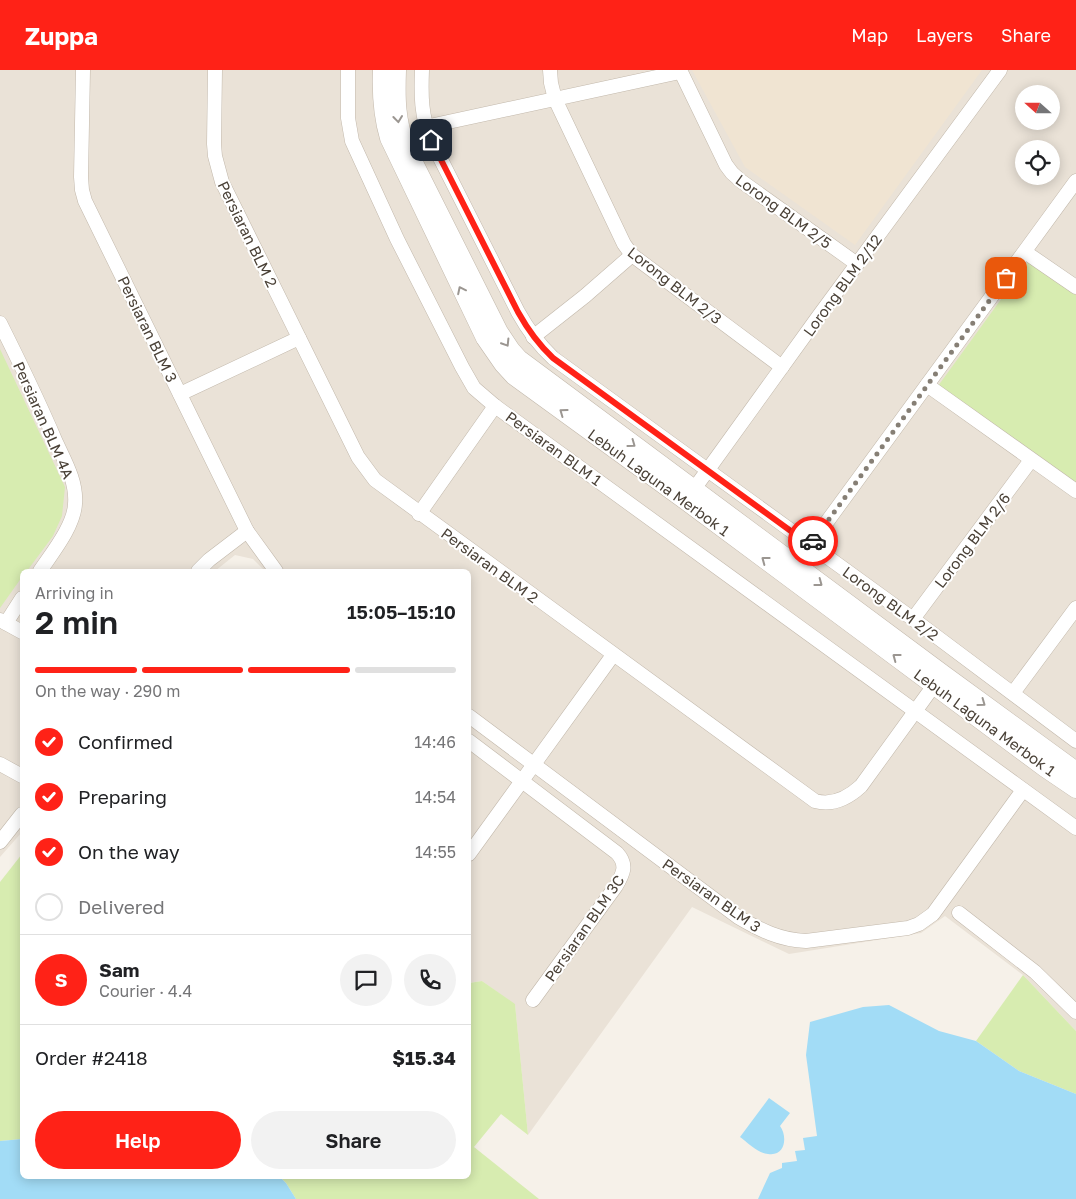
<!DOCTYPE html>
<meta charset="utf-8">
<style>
body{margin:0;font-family:"Golos Text",sans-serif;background:#f2f2f2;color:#202124;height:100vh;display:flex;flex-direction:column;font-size:19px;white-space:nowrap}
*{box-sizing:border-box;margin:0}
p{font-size:16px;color:#757577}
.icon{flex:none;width:28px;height:28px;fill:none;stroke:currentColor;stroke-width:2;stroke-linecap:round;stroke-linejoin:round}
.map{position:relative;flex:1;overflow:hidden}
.panel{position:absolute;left:20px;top:499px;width:451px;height:610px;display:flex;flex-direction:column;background:#fff;border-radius:8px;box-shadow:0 2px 12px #0003}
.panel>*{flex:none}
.needle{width:32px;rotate:291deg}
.buttons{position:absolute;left:1015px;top:15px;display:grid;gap:10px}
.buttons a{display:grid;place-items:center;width:45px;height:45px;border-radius:50%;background:#fff;box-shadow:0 2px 12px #0003;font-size:25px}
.pin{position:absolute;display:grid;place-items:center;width:42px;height:42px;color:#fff;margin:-21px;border-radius:10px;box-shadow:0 2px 8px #0006}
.courier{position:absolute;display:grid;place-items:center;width:50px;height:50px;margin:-25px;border:4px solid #ff2217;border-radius:50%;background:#fff;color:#222;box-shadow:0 1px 6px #0007}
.summary em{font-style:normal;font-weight:600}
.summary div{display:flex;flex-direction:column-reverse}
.summary{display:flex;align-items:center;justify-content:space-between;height:85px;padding:0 15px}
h1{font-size:32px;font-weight:600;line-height:38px}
.bar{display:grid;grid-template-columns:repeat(4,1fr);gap:8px 5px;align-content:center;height:60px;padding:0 15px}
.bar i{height:6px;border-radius:4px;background:#e0e0e0}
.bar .current{background:#ff2217}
.bar p{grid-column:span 4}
.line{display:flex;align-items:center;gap:12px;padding:0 15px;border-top:1px solid #e0e0e0}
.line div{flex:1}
.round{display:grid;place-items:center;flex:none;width:52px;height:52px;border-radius:26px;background:#f2f2f2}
ol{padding:0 15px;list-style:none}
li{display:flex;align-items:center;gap:15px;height:55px}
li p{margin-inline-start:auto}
li .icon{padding:5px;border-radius:50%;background:#ff2217;color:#fff;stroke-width:4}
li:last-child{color:#757577}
li i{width:28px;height:28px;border:2px solid #e0e0e0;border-radius:50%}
.action{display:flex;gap:10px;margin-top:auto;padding:10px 15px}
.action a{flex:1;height:58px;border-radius:30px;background:#ff2217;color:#fff;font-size:20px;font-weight:600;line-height:58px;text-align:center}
.action a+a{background:#f2f2f2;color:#202124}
header{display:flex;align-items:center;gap:30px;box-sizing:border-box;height:70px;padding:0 25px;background:#ff2217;color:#fff}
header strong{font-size:24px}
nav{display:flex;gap:28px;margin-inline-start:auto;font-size:18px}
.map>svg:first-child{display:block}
</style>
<header>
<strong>Zuppa</strong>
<nav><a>Map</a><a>Layers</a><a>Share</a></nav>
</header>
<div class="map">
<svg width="1076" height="1129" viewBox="0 0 1076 1129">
<rect width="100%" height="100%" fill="#f6f1e9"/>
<!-- residential -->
<path fill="#eae2d7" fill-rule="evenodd" d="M0,0H1076V961L1023,905L945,846L921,863L789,884L692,837L528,1065L515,935L482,911L469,913V501H265L253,489L235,485L215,501H22V762L0,787ZM1024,24H1051V51H1024ZM1024,79H1051V106H1024Z"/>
<!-- education -->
<polygon fill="#f0e4d2" points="692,0 982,0 855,175 745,97"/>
<!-- green -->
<g fill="#d7ecb0">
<polygon points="1029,191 1076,225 1076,415 938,316"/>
<polygon points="0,279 65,417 62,446 53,466 27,501 22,501 22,507 0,538"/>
<polygon points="22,784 22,1069 0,1071 0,812"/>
<polygon points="1023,905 1076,961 1076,1024 1019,1001 976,971"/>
<polygon points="482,911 515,934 528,1065 501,1044 474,1077 539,1129 296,1129 286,1113 279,1106 469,1106 469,913"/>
</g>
<!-- water -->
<g fill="#a2dcf6">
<polygon points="889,935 939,961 976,971 1019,1001 1076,1024 1076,1129 758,1129 770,1103 782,1098 782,1093 797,1091 795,1081 805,1080 803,1068 817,1066 806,985 810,952 863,937"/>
<path d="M769,1028L790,1043L780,1056C788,1067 785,1087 768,1084C758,1083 748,1073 740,1067Z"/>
<polygon points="22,1069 22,1106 279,1106 286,1113 296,1129 0,1129 0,1071"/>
</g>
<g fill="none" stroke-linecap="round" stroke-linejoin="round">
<!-- minor casing -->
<g stroke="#c2b8ab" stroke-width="15">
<g id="minor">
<polyline points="83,0 81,107 82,120 85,131 247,461 276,501"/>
<path d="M215,0L214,74L215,86L222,112L358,387L375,410L815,731C833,736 848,728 861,716L940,607"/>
<polyline points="348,0 348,48 352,71 397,169 462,297 474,318 495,336 1076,758"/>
<path d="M422,0C421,25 421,46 431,70L518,242C528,260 538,274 553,288L913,549L1076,671"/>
<polyline points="550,0 551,13 555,29 624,174 632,185 782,297"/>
<polyline points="680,0 726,95 732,103 741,111 857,194"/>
<polyline points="425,57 680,2"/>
<polyline points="1025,182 1076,217"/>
<path d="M0,253C19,291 38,330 55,370C64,390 77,411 75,434C74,456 52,483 40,501"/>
<polyline points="533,267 585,226 632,185"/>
<polyline points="927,315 1076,421"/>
<polyline points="180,324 299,268"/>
<polyline points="689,426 818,247 1000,0"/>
<polyline points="419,444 495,336"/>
<polyline points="810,475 1076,111"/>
<polyline points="198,501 209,490 247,461"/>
<polyline points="913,549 1031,390"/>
<polyline points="0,550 22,562"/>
<polyline points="6,553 22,528"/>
<polyline points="1013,623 1076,538"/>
<path d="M469,646L738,847C760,860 780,870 806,871L908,858L919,854L933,844L1023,720"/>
<path d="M469,671L617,783C628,795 623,804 616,816L533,930"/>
<polyline points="0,694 22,706"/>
<polyline points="0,772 22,744"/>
<polyline points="469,784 613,585"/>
<polyline points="959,843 1035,902 1076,942"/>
</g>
</g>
<!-- tertiary casing -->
<g stroke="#c2b8ab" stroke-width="19">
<g id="tertiary">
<path d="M382,0C381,24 382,45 389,68L485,268L503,294L514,306L686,431L1045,698L1076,719"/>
<path d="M397,0C396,29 396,49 406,77L499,262L511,280L519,289L943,604L1076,701"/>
</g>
</g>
<!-- minor -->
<use href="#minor" stroke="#fff" stroke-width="14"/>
<!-- tertiary -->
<use href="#tertiary" stroke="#fff" stroke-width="18"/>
</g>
<!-- one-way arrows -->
<defs><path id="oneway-chevron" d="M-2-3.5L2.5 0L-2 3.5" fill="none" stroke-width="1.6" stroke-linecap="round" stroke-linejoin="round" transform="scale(1.25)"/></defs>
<g stroke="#9b9691">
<use href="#oneway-chevron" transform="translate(398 49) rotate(83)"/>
<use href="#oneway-chevron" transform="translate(461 220) rotate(-116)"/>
<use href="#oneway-chevron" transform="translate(506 273) rotate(58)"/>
<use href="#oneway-chevron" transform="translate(563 342) rotate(-144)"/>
<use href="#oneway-chevron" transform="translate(632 374) rotate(36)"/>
<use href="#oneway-chevron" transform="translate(765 490) rotate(-143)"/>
<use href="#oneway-chevron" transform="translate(819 513) rotate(37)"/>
<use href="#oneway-chevron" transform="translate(896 587) rotate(-143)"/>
<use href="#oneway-chevron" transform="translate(982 633) rotate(36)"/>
</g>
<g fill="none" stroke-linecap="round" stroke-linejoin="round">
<!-- done -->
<polyline stroke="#867f75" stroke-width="5" stroke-dasharray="0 9" points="813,471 1006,208"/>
<!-- route -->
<path stroke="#ff2217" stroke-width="6" d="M431,70L518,242C528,260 538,274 553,288L810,475L813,471"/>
</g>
<g text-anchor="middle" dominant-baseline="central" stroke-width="4" stroke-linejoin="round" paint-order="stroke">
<!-- street labels -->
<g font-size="15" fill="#4a4137" stroke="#fff">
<text transform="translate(784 141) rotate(36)">Lorong BLM 2/5</text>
<text transform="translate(248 164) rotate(64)">Persiaran BLM 2</text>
<text transform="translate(675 215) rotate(38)">Lorong BLM 2/3</text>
<text transform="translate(842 215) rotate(-54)">Lorong BLM 2/12</text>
<text transform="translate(148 259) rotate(64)">Persiaran BLM 3</text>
<text transform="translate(44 350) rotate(66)">Persiaran BLM 4A</text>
<text transform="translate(554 378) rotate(36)">Persiaran BLM 1</text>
<text transform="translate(659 412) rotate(36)">Lebuh Laguna Merbok 1</text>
<text transform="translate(972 470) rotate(-53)">Lorong BLM 2/6</text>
<text transform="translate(490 495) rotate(36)">Persiaran BLM 2</text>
<text transform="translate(891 533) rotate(36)">Lorong BLM 2/2</text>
<text transform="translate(985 652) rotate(36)">Lebuh Laguna Merbok 1</text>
<text transform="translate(712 825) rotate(35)">Persiaran BLM 3</text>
<text transform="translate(584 858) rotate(-55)">Persiaran BLM 3C</text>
</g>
</g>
</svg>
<div class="buttons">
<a><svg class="needle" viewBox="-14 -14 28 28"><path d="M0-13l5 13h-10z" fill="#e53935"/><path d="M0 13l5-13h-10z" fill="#757577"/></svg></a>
<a><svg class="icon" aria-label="locate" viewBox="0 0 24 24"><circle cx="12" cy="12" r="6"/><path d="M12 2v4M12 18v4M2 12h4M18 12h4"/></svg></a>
</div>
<div class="pin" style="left:1006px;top:208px;background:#ea580c"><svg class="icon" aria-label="bag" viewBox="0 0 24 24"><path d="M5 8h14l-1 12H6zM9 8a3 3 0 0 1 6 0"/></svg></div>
<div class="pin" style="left:431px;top:70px;background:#1f2937"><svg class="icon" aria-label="home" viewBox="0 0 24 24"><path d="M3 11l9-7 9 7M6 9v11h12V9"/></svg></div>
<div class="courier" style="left:813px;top:471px"><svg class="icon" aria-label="car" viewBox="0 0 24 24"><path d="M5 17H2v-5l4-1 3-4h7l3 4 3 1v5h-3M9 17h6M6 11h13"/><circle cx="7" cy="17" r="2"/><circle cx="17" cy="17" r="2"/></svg></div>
<section class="panel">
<div class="summary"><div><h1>2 min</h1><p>Arriving in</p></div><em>15:05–15:10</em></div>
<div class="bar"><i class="current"></i><i class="current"></i><i class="current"></i><i></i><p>On the way · 290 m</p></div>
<ol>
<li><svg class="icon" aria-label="check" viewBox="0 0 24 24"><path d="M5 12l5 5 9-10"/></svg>Confirmed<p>14:46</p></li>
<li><svg class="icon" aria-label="check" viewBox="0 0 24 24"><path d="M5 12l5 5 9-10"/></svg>Preparing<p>14:54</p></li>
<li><svg class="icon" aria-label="check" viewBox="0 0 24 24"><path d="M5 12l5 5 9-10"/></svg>On the way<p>14:55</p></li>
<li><i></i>Delivered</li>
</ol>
<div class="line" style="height:90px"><b class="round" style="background:#ff2217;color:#fff">S</b><div><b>Sam</b><p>Courier · 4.4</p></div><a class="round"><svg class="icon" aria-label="chat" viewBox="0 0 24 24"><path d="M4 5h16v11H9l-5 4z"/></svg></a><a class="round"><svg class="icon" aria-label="phone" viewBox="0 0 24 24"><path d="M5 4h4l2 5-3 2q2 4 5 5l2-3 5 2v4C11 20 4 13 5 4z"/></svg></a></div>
<div class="line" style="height:65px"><div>Order #2418</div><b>$15.34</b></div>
<div class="action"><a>Help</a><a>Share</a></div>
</section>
</div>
